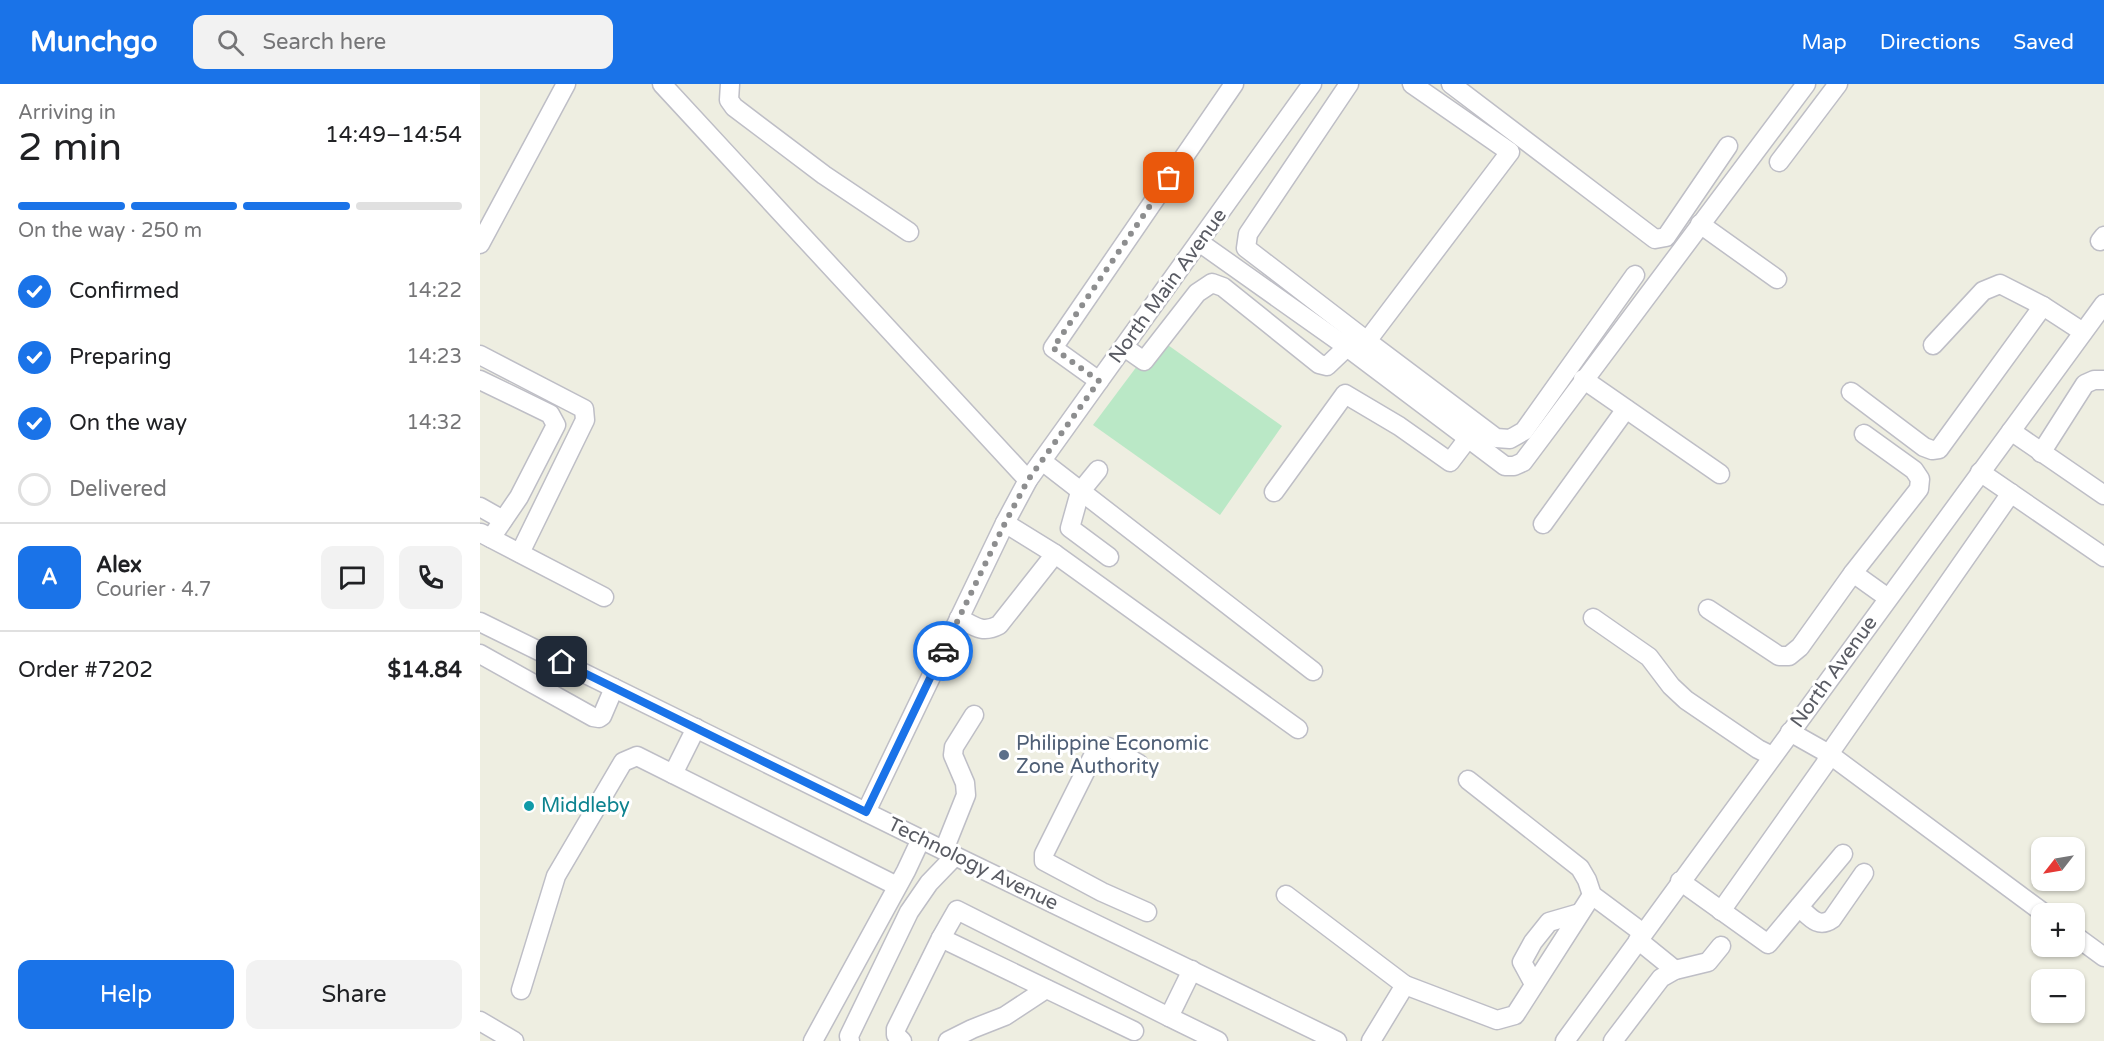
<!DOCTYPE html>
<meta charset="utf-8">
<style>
body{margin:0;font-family:"Varela Round",sans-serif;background:#f2f2f2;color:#202124;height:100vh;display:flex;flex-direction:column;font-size:22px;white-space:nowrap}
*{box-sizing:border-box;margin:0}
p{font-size:20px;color:#757577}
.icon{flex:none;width:33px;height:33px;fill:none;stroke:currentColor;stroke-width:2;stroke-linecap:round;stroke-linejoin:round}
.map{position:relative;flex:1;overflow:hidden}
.side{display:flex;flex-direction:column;background:#fff;width:480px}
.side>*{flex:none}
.needle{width:39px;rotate:239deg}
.buttons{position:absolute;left:1551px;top:753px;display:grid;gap:12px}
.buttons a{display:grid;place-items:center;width:54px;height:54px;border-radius:12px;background:#fff;box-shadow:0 2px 4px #0004;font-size:30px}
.pin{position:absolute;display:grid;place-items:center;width:51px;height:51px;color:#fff;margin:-26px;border-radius:12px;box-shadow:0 3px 9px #0006}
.courier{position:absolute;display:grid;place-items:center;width:60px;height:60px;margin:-30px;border:4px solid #1a73e8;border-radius:50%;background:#fff;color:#222;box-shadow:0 2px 8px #0007}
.head em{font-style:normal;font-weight:600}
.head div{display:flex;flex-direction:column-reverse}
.head{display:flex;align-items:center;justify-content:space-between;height:102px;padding:0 18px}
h1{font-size:39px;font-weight:600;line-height:45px}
.bar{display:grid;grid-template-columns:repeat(4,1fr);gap:9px 6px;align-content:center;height:72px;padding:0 18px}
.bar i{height:8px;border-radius:4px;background:#e0e0e0}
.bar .active{background:#1a73e8}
.bar p{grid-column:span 4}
.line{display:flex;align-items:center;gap:15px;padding:0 18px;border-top:2px solid #e0e0e0}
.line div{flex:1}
.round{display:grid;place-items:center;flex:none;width:63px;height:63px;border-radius:12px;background:#f2f2f2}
ol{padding:0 18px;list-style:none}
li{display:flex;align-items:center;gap:18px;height:66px}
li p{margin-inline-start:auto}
li .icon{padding:6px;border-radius:50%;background:#1a73e8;color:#fff;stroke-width:4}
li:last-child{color:#757577}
li i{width:33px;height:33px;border:3px solid #e0e0e0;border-radius:50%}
.primary-button{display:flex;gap:12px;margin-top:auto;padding:12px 18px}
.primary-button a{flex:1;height:69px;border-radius:12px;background:#1a73e8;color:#fff;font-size:24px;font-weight:600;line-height:69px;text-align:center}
.primary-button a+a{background:#f2f2f2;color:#202124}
header{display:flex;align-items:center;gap:36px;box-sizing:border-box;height:84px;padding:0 30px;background:#1a73e8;color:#fff}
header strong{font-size:28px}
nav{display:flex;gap:33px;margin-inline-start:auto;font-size:21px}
.search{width:420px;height:54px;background:#f2f2f2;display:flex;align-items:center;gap:15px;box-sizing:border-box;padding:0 21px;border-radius:12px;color:#757577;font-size:22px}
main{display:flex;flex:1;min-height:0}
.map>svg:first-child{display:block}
</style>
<header>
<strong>Munchgo</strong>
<div class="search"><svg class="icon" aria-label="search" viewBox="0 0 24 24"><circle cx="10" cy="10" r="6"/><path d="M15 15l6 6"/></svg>Search here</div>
<nav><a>Map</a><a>Directions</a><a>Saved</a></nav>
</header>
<main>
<section class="side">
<div class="head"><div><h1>2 min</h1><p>Arriving in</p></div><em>14:49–14:54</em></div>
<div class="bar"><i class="active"></i><i class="active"></i><i class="active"></i><i></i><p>On the way · 250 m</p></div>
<ol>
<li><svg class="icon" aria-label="check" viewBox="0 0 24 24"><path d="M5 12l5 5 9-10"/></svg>Confirmed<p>14:22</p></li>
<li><svg class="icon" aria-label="check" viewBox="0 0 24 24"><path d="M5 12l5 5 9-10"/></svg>Preparing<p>14:23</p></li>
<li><svg class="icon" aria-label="check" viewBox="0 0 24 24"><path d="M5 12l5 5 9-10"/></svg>On the way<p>14:32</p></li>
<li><i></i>Delivered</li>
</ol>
<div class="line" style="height:108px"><b class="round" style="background:#1a73e8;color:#fff">A</b><div><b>Alex</b><p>Courier · 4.7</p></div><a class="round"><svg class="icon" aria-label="chat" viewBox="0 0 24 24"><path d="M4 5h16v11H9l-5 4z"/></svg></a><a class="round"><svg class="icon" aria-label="phone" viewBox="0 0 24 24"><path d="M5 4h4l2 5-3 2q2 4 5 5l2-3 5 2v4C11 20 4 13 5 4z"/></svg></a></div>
<div class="line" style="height:78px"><div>Order #7202</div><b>$14.84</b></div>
<div class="primary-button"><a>Help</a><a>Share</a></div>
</section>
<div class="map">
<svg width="1624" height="957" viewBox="0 0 1624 957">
<rect width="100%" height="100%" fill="#eeeee1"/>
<!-- green -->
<polygon fill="#bae8c6" points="678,254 802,342 740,431 613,341"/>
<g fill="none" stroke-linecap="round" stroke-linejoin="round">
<!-- minor casing -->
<g stroke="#bebec6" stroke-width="21">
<g id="minor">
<polyline points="182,0 548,396"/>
<polyline points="250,0 249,16 254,23 344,91 429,148"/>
<polyline points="869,0 768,150 766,164 887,257 881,266"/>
<polyline points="932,0 1030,68 887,257 1016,354 1030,355 1044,347 1155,191"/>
<polyline points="971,0 1175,155 1186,153 1248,62"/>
<polyline points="1299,78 1358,0"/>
<polyline points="1220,140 1297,195"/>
<polyline points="1620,157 1624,152"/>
<polyline points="719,158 867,263 1025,382 1034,382 1043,378 1326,0"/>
<polyline points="0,160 86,0"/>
<polyline points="1453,261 1503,207 1520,200 1563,222 1603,248"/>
<polyline points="644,263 664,277 717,209 732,199 743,203 839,280 847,282 867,263"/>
<polyline points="0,271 104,325 105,336 40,469"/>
<polyline points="1103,295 1240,390"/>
<polyline points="0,296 70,330 76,341 39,413 11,454"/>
<polyline points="619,297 573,264 754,0"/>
<polyline points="1371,308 1444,363 1452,366 1459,365 1563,222"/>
<polyline points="1531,347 1624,411"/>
<polyline points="1384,350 1434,386 1440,395 1439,405 1373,489 1408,514"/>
<polyline points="1561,369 1605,300 1614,296 1623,296"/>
<polyline points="562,377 833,587"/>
<polyline points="618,386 600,408 590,444 629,473"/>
<polyline points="1500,388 1624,473"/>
<polyline points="794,408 865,310 919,342 970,378 989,353"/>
<polyline points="1531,409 1349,670 1565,830"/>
<polyline points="0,423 23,436"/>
<polyline points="525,439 575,470 818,645"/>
<polyline points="1063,440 1146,325"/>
<polyline points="1,449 124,513"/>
<polyline points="1228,525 1299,572 1309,572 1320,563 1373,489"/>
<path d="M479,534C494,542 502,550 519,541L575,470"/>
<polyline points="1113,534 1169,573 1191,602 1206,616 1278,665 1292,672"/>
<polyline points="0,538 475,772 857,957"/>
<polyline points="0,570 113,633 119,634 122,632 134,604"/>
<polyline points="659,680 628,663 620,667 612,674 564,770 564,777 622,808 667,828"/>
<polyline points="193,690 216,644"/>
<polyline points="988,696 1100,784 1107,796 1112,811 1163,849"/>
<polyline points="386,728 525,439 548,396 832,0"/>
<polyline points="464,766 486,711 485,699 473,671 474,663 494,631"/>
<polyline points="1200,797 1288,860 1363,770"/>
<polyline points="806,811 925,901 1017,936 1035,931 1112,811"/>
<path d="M1319,823C1330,833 1338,845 1352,835L1384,789"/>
<polyline points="1241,827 1345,680 1349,670 1310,648"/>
<polyline points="1594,851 1624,873"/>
<polyline points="1158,856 1195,886"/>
<polyline points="712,886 689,933 738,957"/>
<polyline points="1054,900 1042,878 1053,858 1069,838 1100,829"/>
<polyline points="41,906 76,792 143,678 157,672 417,802"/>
<polyline points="0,937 34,957"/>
<polyline points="654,947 461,854 477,826 689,933"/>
<polyline points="333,957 426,787 441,755"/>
<polyline points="370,957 369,952 429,828 449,799 475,772"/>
<polyline points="422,957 416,951 416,945 461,854"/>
<polyline points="468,957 492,945 525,932 566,905"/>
<polyline points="891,957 925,901"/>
<polyline points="1085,957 1624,220"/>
<polyline points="1133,957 1181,894 1195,886 1228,878 1241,862"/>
</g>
</g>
<!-- minor -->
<use href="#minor" stroke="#fff" stroke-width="18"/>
</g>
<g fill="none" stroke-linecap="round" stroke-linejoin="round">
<!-- done -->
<polyline stroke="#8d8e8f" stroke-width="6" stroke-dasharray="0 10.8" points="463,567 525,439 548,396 619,297 573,264 689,94"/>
<!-- route -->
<polyline stroke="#1a73e8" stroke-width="8" points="82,578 386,728 463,567"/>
</g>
<!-- markers -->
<circle fill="#5c6f8a" stroke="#fff" stroke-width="2" cx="524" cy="671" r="6"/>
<circle fill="#0f9aa8" stroke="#fff" stroke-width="2" cx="49" cy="722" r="6"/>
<g text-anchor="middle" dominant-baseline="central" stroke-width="6" stroke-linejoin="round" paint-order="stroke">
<!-- street labels -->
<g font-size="20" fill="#595b63" stroke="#fff">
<text transform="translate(688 202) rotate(-54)">North Main Avenue</text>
<text transform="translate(1354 588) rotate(-54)">North Avenue</text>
<text transform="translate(493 780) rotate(26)">Technology Avenue</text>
</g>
<!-- service labels -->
<g font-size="20" fill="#4e5e75" stroke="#fff" text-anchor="start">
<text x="536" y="660">Philippine Economic<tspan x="536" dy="23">Zone Authority</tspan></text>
</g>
<!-- culture labels -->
<g font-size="20" fill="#0d838f" stroke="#fff" text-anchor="start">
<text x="61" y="722">Middleby</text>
</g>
</g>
</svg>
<div class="buttons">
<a><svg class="needle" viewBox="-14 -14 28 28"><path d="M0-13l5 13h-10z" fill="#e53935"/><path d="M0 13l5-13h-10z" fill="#757577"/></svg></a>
<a>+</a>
<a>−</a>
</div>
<div class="pin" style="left:689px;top:94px;background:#ea580c"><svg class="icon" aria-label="bag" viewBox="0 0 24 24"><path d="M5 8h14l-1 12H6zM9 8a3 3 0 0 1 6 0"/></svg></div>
<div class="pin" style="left:82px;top:578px;background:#1f2937"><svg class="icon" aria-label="home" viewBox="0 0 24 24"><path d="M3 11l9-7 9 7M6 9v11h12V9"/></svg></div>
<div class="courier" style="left:463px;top:567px"><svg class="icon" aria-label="car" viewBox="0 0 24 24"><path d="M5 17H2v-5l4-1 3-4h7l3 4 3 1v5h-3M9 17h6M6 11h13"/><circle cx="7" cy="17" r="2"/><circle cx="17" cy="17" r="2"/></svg></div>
</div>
</main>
